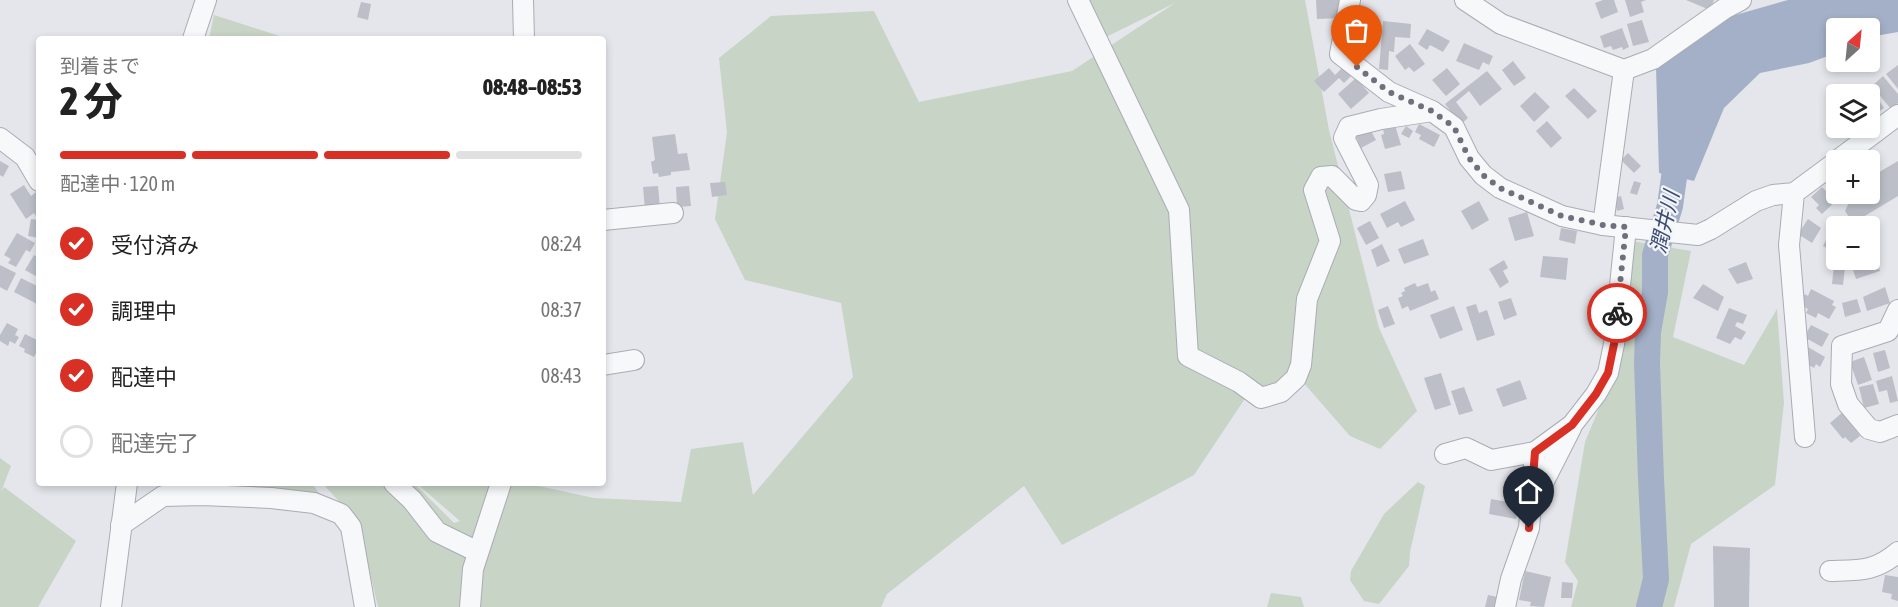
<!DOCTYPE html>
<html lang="ja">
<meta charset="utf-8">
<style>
body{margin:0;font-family:"Asap Condensed","Noto Sans JP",sans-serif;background:#f6f6f6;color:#222;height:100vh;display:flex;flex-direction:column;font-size:22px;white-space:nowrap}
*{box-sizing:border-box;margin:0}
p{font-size:20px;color:#767676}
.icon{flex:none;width:33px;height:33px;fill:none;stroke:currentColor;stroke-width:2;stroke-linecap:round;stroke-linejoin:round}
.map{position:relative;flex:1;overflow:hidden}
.sheet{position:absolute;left:36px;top:36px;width:570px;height:450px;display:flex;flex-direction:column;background:#fff;border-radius:6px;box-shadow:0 3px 9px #0003}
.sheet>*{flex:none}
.needle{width:39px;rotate:27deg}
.fabs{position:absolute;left:1826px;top:18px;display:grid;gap:12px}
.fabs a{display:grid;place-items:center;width:54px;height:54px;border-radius:6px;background:#fff;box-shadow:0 3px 9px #0003;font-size:30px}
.pin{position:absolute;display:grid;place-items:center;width:51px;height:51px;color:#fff;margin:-62px -26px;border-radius:50% 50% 50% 0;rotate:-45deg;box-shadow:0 0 6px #0007}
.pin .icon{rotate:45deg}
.courier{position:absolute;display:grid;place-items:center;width:60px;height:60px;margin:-30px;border:4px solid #d93025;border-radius:50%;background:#fff;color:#222;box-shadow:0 2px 8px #0007}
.headline em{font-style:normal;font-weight:800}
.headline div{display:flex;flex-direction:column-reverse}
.headline{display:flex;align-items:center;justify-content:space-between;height:102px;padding:0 24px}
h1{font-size:39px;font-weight:800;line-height:45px}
.bar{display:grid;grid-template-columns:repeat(4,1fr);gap:9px 6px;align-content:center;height:72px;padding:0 24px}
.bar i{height:8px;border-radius:4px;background:#e0e0e0}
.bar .on{background:#d93025}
.bar p{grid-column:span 4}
ol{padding:0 24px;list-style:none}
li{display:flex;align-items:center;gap:18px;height:66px}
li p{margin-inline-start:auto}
li .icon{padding:6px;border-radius:50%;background:#d93025;color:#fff;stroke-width:4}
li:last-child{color:#767676}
li i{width:33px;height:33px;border:3px solid #e0e0e0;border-radius:50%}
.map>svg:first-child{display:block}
</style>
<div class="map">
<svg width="1898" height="607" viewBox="0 0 1898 607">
<rect width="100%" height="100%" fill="#e5e6eb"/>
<!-- green -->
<g fill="#c8d4c6">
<polygon points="1087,0 1305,0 1329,130 1379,328 1417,411 1380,449 1350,436 1302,381 1244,400 1194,475 1062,545 1024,486 887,594 881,607 378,607 358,522 322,483 414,483 454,523 460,521 416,483 498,483 493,506 513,483 525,483 594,498 681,502 691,449 743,442 753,495 853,377 841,303 745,280 715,219 727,132 719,58 771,16 874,11 919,102 1072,71 1175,3 1106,37"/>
<polygon points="214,15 286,38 286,39 209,39"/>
<polygon points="1632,241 1691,251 1673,337 1744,365 1777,309 1784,403 1775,485 1691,544 1674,607 1571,607 1578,581 1565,562 1585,442 1602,401"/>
<polygon points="0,458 11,466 1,492 4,487 76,541 38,607 0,607"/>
<polygon points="1418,482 1425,486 1410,552 1409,566 1379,604 1364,601 1350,580 1351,571 1384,514"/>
<polygon points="214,483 312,483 323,499 216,489"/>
<polygon points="1271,593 1301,597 1304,607 1267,607"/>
</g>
<!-- water -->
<polygon fill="#a3b0c7" points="1788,0 1898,0 1898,32 1881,35 1869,39 1869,28 1836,28 1836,53 1809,63 1760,73 1724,108 1694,181 1659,173 1656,67 1732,16"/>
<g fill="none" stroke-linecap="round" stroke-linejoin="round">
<!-- river -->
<polyline stroke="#a3b0c7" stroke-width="26" points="1649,607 1656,579 1651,479 1647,363 1648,332 1655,292 1655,255 1670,206 1679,142"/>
</g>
<!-- building -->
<g fill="#bcbfc7">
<polygon points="1316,0 1342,0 1342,18 1317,19"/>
<polygon points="1603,0 1614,0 1618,12 1601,19 1595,3"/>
<polygon points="1625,0 1646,0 1641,2 1644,12 1630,17"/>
<polygon points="1686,0 1714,0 1710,10"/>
<polygon points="361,2 371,4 368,20 357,17"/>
<polygon points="1642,20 1649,42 1633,46 1627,24"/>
<polygon points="1383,21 1411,24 1410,38 1395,37 1394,52 1389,51 1388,70 1379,69"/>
<polygon points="1622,28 1629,47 1623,50 1622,47 1613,50 1611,46 1604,48 1600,36"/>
<polygon points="1427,29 1450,41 1443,52 1430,45 1427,50 1418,44"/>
<polygon points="1464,43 1493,56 1489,65 1483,62 1479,70 1456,61"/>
<polygon points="1410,44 1425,64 1414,72 1409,67 1405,70 1395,56"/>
<polygon points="1513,61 1526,78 1514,86 1502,70"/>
<polygon points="1345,65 1353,74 1344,83 1339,78 1324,92 1314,81 1329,68 1335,75"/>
<polygon points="1898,65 1898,89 1886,74"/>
<polygon points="1447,68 1460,84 1446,96 1432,80"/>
<polygon points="1487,71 1502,89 1480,106 1469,91 1456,102 1468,118 1461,124 1445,104"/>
<polygon points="1883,76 1898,94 1898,103 1891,109 1872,86"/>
<polygon points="1356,78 1369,93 1351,109 1338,94"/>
<polygon points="1574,88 1597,111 1588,119 1565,96"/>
<polygon points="1535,92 1550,107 1534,122 1520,106"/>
<polygon points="1876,96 1884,108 1869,118 1869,100"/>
<polygon points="1547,121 1562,138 1551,148 1536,131"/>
<polygon points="1419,124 1440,135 1434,147 1419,139 1421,135 1415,132"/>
<polygon points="1395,125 1401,145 1385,149 1381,135 1384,134 1383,128"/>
<polygon points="1406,126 1413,131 1409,138 1401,134"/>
<polygon points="1370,129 1376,140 1361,148 1356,136"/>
<polygon points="675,134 678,154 687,153 690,170 671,172 671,175 659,177 658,173 653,174 651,162 655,160 652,137"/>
<polygon points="1628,153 1641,166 1634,173 1621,160"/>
<polygon points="0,161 9,166 3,177 0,175"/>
<polygon points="1898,161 1898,196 1853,223 1845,211 1853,194 1869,194 1869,178"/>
<polygon points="1401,171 1405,189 1388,192 1384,174"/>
<polygon points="1634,181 1641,183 1637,195 1630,193"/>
<polygon points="725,182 727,195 712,197 710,183"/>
<polygon points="24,185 31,196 36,192 39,197 39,216 37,218 34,213 26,219 10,194"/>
<polygon points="658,186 660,208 645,210 643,187"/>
<polygon points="689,186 691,206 677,207 676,187"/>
<polygon points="1822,187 1836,201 1822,214 1816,208 1819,205 1811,197"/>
<polygon points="1621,196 1624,209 1617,211 1614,198"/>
<polygon points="1405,201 1415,220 1401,227 1398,222 1387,228 1380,214"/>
<polygon points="1479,201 1489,220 1472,230 1461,211"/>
<polygon points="1527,212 1534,236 1515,241 1508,218"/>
<polygon points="31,219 39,220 39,238 28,236"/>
<polygon points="1808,219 1821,228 1812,243 1798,234"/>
<polygon points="1370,221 1379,238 1366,245 1357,228"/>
<polygon points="1833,227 1836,229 1836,253 1823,246"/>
<polygon points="1561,228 1577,231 1575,244 1559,240"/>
<polygon points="17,233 35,243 30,252 26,250 16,267 8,263 11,259 4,255"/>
<polygon points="1423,239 1429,255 1404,264 1398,249"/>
<polygon points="1382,244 1390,261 1377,267 1371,250"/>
<polygon points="1873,249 1880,271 1856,279 1850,260 1869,260 1869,250"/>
<polygon points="34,255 39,258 39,278 25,270"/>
<polygon points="1543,256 1568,258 1566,280 1540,277"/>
<polygon points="1504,260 1508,268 1503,271 1509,282 1500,288 1489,269"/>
<polygon points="1746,262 1753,279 1737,284 1728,269"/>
<polygon points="0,265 16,273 7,291 0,287"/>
<polygon points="1834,265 1845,267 1843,285 1832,284"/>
<polygon points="21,278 39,287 39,305 14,292"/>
<polygon points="1415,283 1417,287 1428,283 1431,292 1435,290 1439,299 1410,311 1408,306 1402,309 1398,298 1403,296 1401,293 1405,291 1404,288"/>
<polygon points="1703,284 1724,297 1718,311 1693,298"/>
<polygon points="1885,287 1890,303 1867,311 1863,297"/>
<polygon points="1811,289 1834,301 1832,305 1836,307 1829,319 1818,313 1816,318 1806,313 1808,309 1799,304 1805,294 1808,296"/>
<polygon points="1511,298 1517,315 1504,320 1498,302"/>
<polygon points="1857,299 1861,312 1845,317 1842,303"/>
<polygon points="1476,304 1479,313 1487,310 1495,335 1477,341 1466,307"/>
<polygon points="1388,306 1395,324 1384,328 1378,310"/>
<polygon points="1454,306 1463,330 1440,339 1430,315"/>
<polygon points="1729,308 1747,315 1743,324 1737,322 1735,326 1746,332 1741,340 1735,337 1730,344 1716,338"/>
<polygon points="7,323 18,329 15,335 19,337 15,344 10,341 8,346 0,341 0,335"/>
<polygon points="1811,325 1829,334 1822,347 1804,337"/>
<polygon points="25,334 39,341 39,347 34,357 24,352 25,349 19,346"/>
<polygon points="1808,347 1825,357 1820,367 1816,364 1814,368 1804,362 1804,355"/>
<polygon points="1885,350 1890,368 1878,372 1873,353"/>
<polygon points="1864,357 1872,380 1858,385 1850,362"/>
<polygon points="1441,373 1451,405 1435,410 1424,378"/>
<polygon points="1892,376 1898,401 1890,403 1887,390 1879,392 1876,381"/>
<polygon points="1520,380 1527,399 1503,407 1496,389"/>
<polygon points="1873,384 1879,404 1864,408 1859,387"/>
<polygon points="1464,387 1473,411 1459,415 1451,391"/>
<polygon points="1843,412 1860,436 1851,443 1845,437 1843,439 1830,423"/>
<polygon points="1516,469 1528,474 1519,494 1507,488"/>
<polygon points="1491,499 1519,504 1516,519 1489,514"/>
<polygon points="1713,546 1750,548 1749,607 1714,607"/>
<polygon points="1525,571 1551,577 1544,607 1530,606 1531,602 1519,600"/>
<polygon points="1885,575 1898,577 1898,601 1891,599 1892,594 1882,592"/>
<polygon points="1562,582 1573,583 1572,598 1561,598"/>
<polygon points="1488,595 1502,598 1500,607 1485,607"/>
</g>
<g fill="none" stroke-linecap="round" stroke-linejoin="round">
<!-- minor casing -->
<g stroke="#aaacb5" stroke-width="22">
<g id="minor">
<polyline points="523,0 524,39"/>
<polyline points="1078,0 1179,210 1188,356 1239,382 1261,398 1281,392 1296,378 1301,365 1307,299 1330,241 1314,190 1321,177 1332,176 1356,200 1361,201 1366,195 1368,185 1344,138 1349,127 1381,119 1432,111 1454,127 1469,158 1483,175 1500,188 1562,216 1603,225 1698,235 1711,229 1756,201 1773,195 1794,193 1836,162"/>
<polyline points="1350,0 1340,54 1389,92 1432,111"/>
<polyline points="1465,0 1501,24 1624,70 1603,225"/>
<polyline points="193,39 206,0"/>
<polyline points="1624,70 1653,59 1724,9 1741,0"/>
<polyline points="0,138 25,157 39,181"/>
<polyline points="1838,160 1898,115"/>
<polyline points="1794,193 1789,245 1805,437"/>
<polyline points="603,220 673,213"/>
<polyline points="1898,310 1888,331 1842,346 1841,384 1848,404 1869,429 1880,432 1898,425"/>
<polyline points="603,365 634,360"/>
<polyline points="1445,454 1466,448 1491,460 1535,452 1572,425 1596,394 1608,373 1614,344 1626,227"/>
<polyline points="394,483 412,500 437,532 478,552"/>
<polyline points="1540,499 1542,485 1571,428"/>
<polyline points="121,525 163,496 202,495 271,498 314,503 341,514 351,527 365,607"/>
<path d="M1830,571C1859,570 1875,572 1898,552"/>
<polyline points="111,607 127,483"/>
<polyline points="470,607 473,569 501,483"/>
<polyline points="1505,607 1511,579 1529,528 1535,452"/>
</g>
</g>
<!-- minor -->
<use href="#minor" stroke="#f7f8fa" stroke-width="20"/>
</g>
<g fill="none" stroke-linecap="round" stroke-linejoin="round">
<!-- done -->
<polyline stroke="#6d717d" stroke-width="6" stroke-dasharray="0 10.8" points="1357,67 1389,92 1432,111 1454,127 1469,158 1483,175 1500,188 1562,216 1603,225 1626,227 1617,313"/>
<!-- route -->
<polyline stroke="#d93025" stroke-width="8" points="1529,528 1535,452 1572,425 1596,394 1608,373 1614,344 1617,313"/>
</g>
<g text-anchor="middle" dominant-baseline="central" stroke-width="4.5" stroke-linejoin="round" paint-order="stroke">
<!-- water labels -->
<g font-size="21" font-style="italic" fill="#3b4c73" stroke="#f4f5f8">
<text transform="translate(1664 222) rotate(-77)">潤井川</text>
</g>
</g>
</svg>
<div class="fabs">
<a><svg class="needle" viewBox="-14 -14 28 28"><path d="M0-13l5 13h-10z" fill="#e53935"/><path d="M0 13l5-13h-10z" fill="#767676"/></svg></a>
<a><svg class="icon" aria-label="layers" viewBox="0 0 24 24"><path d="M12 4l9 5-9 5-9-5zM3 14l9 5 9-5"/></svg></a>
<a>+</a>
<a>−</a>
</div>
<div class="pin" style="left:1357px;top:67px;background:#ea580c"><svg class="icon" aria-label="bag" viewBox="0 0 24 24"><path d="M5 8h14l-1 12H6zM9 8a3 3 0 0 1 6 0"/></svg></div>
<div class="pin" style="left:1529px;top:528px;background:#1f2937"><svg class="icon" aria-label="home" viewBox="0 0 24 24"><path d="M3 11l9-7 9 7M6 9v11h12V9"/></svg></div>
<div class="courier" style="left:1617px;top:313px"><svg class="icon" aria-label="bike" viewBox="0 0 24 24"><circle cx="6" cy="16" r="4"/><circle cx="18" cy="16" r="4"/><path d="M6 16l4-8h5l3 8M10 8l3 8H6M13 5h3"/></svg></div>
<section class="sheet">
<div class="headline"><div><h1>2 分</h1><p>到着まで</p></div><em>08:48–08:53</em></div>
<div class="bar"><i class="on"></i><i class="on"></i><i class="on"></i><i></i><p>配達中 · 120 m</p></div>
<ol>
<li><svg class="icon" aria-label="check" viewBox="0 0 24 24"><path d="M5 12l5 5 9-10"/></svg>受付済み<p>08:24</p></li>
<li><svg class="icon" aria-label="check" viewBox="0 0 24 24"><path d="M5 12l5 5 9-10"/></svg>調理中<p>08:37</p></li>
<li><svg class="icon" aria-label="check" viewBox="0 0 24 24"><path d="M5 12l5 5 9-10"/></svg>配達中<p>08:43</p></li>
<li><i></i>配達完了</li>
</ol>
</section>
</div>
